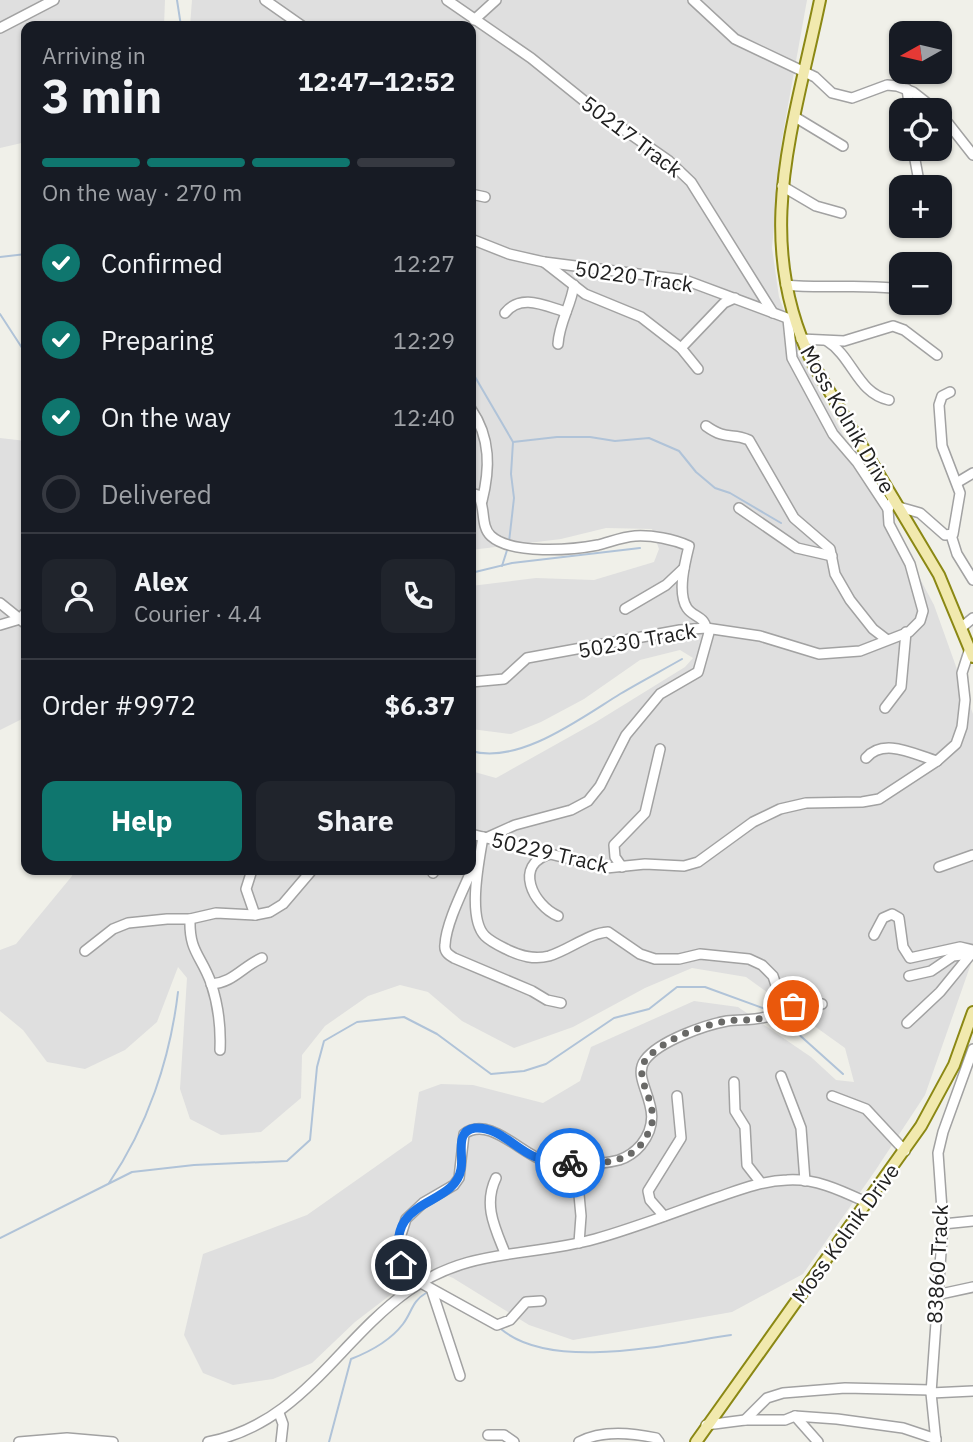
<!DOCTYPE html>
<meta charset="utf-8">
<style>
body{margin:0;font-family:"IBM Plex Sans",sans-serif;background:#20242c;color:#f1f3f6;height:100vh;display:flex;flex-direction:column;font-size:26px;white-space:nowrap}
*{box-sizing:border-box;margin:0}
p{font-size:23px;color:#9ea1a6}
.icon{flex:none;width:38px;height:38px;fill:none;stroke:currentColor;stroke-width:2;stroke-linecap:round;stroke-linejoin:round}
.map{position:relative;flex:1;overflow:hidden}
.details{position:absolute;left:21px;top:21px;width:455px;height:854px;display:flex;flex-direction:column;background:#171b24;border-radius:14px;box-shadow:0 2px 5px #0004}
.details>*{flex:none}
.needle{width:46px;rotate:262deg}
.controls{position:absolute;left:889px;top:21px;display:grid;gap:14px}
.controls a{display:grid;place-items:center;width:63px;height:63px;border-radius:14px;background:#171b24;box-shadow:0 2px 5px #0004;font-size:35px}
.pin{position:absolute;display:grid;place-items:center;width:60px;height:60px;color:#fff;margin:-30px;border:4px solid #fff;border-radius:50%;box-shadow:0 2px 7px #0007}
.courier{position:absolute;display:grid;place-items:center;width:70px;height:70px;margin:-35px;border:5px solid #1a73e8;border-radius:50%;background:#fff;color:#222;box-shadow:0 2px 9px #0007}
.summary em{font-style:normal;font-weight:700}
.summary div{display:flex;flex-direction:column-reverse}
.summary{display:flex;align-items:center;justify-content:space-between;height:119px;padding:0 21px}
h1{font-size:46px;font-weight:700;line-height:52px}
.bar{display:grid;grid-template-columns:repeat(4,1fr);gap:10px 7px;align-content:center;height:84px;padding:0 21px}
.bar i{height:9px;border-radius:5px;background:#363941}
.bar .current{background:#0f766e}
.bar p{grid-column:span 4}
.line{display:flex;align-items:center;gap:18px;padding:0 21px;border-top:2px solid #363941}
.line div{flex:1}
.round{display:grid;place-items:center;flex:none;width:74px;height:74px;border-radius:14px;background:#20242c}
ol{padding:0 21px;list-style:none}
li{display:flex;align-items:center;gap:21px;height:77px}
li p{margin-inline-start:auto}
li .icon{padding:7px;border-radius:50%;background:#0f766e;color:#fff;stroke-width:4}
li:last-child{color:#9ea1a6}
li i{width:38px;height:38px;border:4px solid #363941;border-radius:50%}
.action{display:flex;gap:14px;margin-top:auto;padding:14px 21px}
.action a{flex:1;height:80px;border-radius:14px;background:#0f766e;color:#fff;font-size:28px;font-weight:700;line-height:80px;text-align:center}
.action a+a{background:#20242c;color:#f1f3f6}
.map>svg:first-child{display:block}
</style>
<div class="map">
<svg width="973" height="1442" viewBox="0 0 973 1442">
<rect width="100%" height="100%" fill="#f0f0e9"/>
<!-- residential -->
<g fill="#dfdfdf">
<polygon points="0,0 165,0 164,26 26,26 26,142 0,148"/>
<polygon points="192,0 807,0 782,139 772,248 779,297 800,354 934,605 973,714 973,958 925,1095 875,1171 803,1274 732,1312 573,1340 529,1325 453,1278 427,1267 355,1322 312,1363 273,1379 233,1385 203,1373 184,1335 203,1254 307,1215 412,1141 419,1092 441,1084 473,1085 543,1103 580,1081 591,1047 694,1001 738,1007 811,1057 836,1080 854,1082 845,1048 746,977 692,968 645,988 573,1027 514,1048 462,1021 428,992 400,985 368,996 325,1026 302,1055 301,1098 261,1132 221,1135 190,1119 180,1089 187,978 178,967 157,1022 125,1050 85,1069 47,1062 23,1030 0,1011 0,950 16,944 72,876 74,870 471,870 471,771 496,778 596,722 685,667 693,658 680,650 640,660 584,699 541,722 511,734 471,729 471,586 536,578 594,580 654,562 659,549 652,529 606,528 561,539 471,550 471,26 190,26"/>
<polygon points="0,438 26,441 26,717 0,730"/>
</g>
<g fill="none" stroke-linecap="round" stroke-linejoin="round">
<!-- stream -->
<g stroke="#b0c3d8" stroke-width="2">
<polyline points="177,0 181,26"/>
<polyline points="0,257 26,254"/>
<polyline points="0,314 26,354"/>
<polyline points="471,370 513,442 511,474 514,498 509,542"/>
<polyline points="513,442 557,437 590,437 615,441 649,438 679,451 696,472 715,488 730,493 781,523"/>
<polyline points="502,566 508,547"/>
<polyline points="471,573 512,563 640,548"/>
<path d="M471,751C519,765 581,718 620,694C640,682 661,671 682,659"/>
<polyline points="776,1014 843,1074"/>
<path d="M109,1183C147,1127 170,1060 178,992"/>
<polyline points="0,1238 132,1172 194,1165 287,1161 310,1140 317,1067 324,1041 357,1022 404,1017 437,1034 491,1074 524,1071 546,1064 614,1018 649,1009 677,987 705,987 768,1010"/>
<polyline points="437,1287 478,1310"/>
<path d="M501,1329C552,1372 669,1344 731,1335"/>
<path d="M329,1442L351,1359C369,1352 390,1341 403,1324C412,1312 412,1301 426,1293"/>
</g>
<!-- minor casing -->
<g stroke="#a2a2a2" stroke-width="12">
<g id="minor">
<polyline points="265,0 302,26"/>
<polyline points="447,0 531,58 593,108 669,161 691,182 773,313"/>
<polyline points="693,0 735,39 815,77 832,93 852,98 887,85 897,86 913,92 936,110"/>
<polyline points="474,20 496,0"/>
<polyline points="0,28 54,0"/>
<polyline points="907,89 910,110"/>
<polyline points="940,113 973,155"/>
<polyline points="795,117 843,146"/>
<polyline points="913,149 920,187"/>
<polyline points="782,186 816,206 841,213"/>
<polyline points="471,194 485,197"/>
<polyline points="471,239 509,254 544,262 685,280 795,321"/>
<polyline points="544,262 585,294 641,317 681,348 698,369"/>
<path d="M786,285C822,289 857,284 893,288"/>
<path d="M505,313C521,293 545,306 566,312"/>
<polyline points="788,319 792,358 833,434 857,462 888,509"/>
<polyline points="801,339 844,341 893,326 904,330 937,355"/>
<path d="M827,341C853,357 857,393 889,400"/>
<path d="M558,344C559,323 571,306 574,285"/>
<polyline points="681,348 724,303 735,298"/>
<path d="M471,409C491,438 490,469 482,501"/>
<path d="M706,426C727,441 731,432 749,440L794,518L830,549L835,574L850,600L873,629L886,639"/>
<polyline points="958,482 973,473"/>
<path d="M471,493L478,495C486,507 480,526 491,536C512,555 572,550 598,545C610,542 622,537 635,536C652,535 673,539 689,546C685,562 677,593 687,608C693,617 704,616 706,628"/>
<polyline points="899,507 920,513 945,535 953,534 960,493 942,446 939,405 942,396 950,392"/>
<polyline points="739,508 797,548 832,556"/>
<polyline points="951,535 957,554 973,580"/>
<polyline points="0,603 26,624"/>
<polyline points="625,609 666,585 684,568"/>
<polyline points="0,625 20,619 26,612"/>
<polyline points="962,627 973,618"/>
<polyline points="471,682 504,679 527,658 680,630 706,628 760,636 819,654 860,651 909,632 920,621 923,611 910,564 889,524 888,509 894,499"/>
<polyline points="885,708 901,687 906,632"/>
<path d="M866,758C884,737 915,755 937,761"/>
<polyline points="471,834 606,868 645,864 684,866 698,862 753,822 780,809 806,803 862,802 879,799 937,761 956,744 962,727 965,700 962,673 970,648"/>
<path d="M483,837C479,861 467,918 485,936C491,942 500,946 508,950C521,956 534,960 549,956C569,950 589,933 608,932L640,954L655,959H679L700,954L749,959L762,965L773,976L780,997L776,1010L769,1016C755,1021 741,1019 727,1021C705,1025 659,1041 645,1060C629,1082 670,1109 641,1145C635,1152 628,1157 619,1160C599,1165 566,1167 545,1161C521,1154 489,1115 464,1134L459,1178L454,1185L423,1203L406,1219L400,1238V1258L401,1265L421,1283L497,1325L510,1320L526,1302L541,1301"/>
<polyline points="486,838 515,825 571,810 588,801 600,786 626,735 660,694 698,672 710,629"/>
<path d="M550,854C513,865 533,905 558,916"/>
<path d="M476,860C467,883 446,921 445,945C444,952 449,955 454,958L532,991L547,1000L561,1003"/>
<polyline points="622,867 615,857 614,845 645,813 660,749"/>
<polyline points="939,867 973,855"/>
<polyline points="252,870 246,889 255,915"/>
<polyline points="433,873 435,870"/>
<path d="M190,919C189,952 201,955 211,983C218,1004 221,1027 220,1050"/>
<polyline points="874,935 883,918 892,914 899,918 903,947 910,958 960,947 973,950"/>
<polyline points="85,951 113,929 128,923 167,919 190,919 216,913 255,915 270,912 283,904 312,870"/>
<polyline points="909,976 931,971 953,956 971,954"/>
<path d="M211,984C233,983 243,966 262,958"/>
<polyline points="779,1002 800,1007 822,1004"/>
<polyline points="907,1023 940,992 971,954"/>
<polyline points="781,1076 801,1128 805,1181"/>
<polyline points="734,1082 735,1111 745,1127 747,1165 761,1183"/>
<polyline points="832,1096 866,1109 905,1151"/>
<path d="M496,1178C483,1205 495,1228 505,1253"/>
<polyline points="578,1184 581,1216 579,1243"/>
<polyline points="664,1216 650,1200 648,1191 681,1138 677,1096"/>
<polyline points="943,1224 973,1221"/>
<polyline points="432,1291 460,1376"/>
<polyline points="936,1295 973,1287"/>
<polyline points="931,1393 973,1391"/>
<polyline points="279,1413 283,1424 281,1442"/>
<polyline points="795,1416 818,1442"/>
<polyline points="745,1420 767,1398 783,1393 845,1388 931,1390"/>
<polyline points="706,1425 745,1420 785,1420 795,1416 837,1419 903,1428 936,1439"/>
<polyline points="488,1435 504,1435 514,1442"/>
<polyline points="19,1442 67,1438 113,1442"/>
<path d="M208,1442C301,1424 337,1342 408,1291C470,1247 526,1258 595,1239C635,1228 675,1212 715,1198C739,1190 761,1181 787,1180C816,1178 842,1191 868,1203"/>
<path d="M579,1442C601,1430 633,1433 656,1438L659,1442"/>
<polyline points="936,1442 931,1393 943,1224 938,1153 943,1132 973,1049"/>
</g>
</g>
<!-- major casing -->
<g stroke="#8b8814" stroke-width="14">
<g id="major">
<path d="M820,0C794,126 751,240 813,364L939,575L973,657"/>
<polyline points="696,1442 921,1126 954,1065 973,1012"/>
</g>
</g>
<!-- minor -->
<use href="#minor" stroke="#fff" stroke-width="9"/>
<!-- major -->
<use href="#major" stroke="#f1e9ae" stroke-width="10"/>
</g>
<g fill="none" stroke-linecap="round" stroke-linejoin="round">
<!-- done -->
<path stroke="#696967" stroke-width="7" stroke-dasharray="0 12.6" d="M570,1163C598,1164 631,1165 646,1137C651,1129 654,1120 652,1111C650,1092 632,1072 649,1056C668,1038 702,1025 727,1021C740,1019 753,1022 765,1017C773,1014 776,1010 779,1002L793,1006"/>
<!-- route -->
<path stroke="#1a73e8" stroke-width="9" d="M401,1265C383,1195 454,1209 461,1169C464,1155 454,1131 475,1128C497,1126 515,1148 533,1156C545,1162 557,1163 570,1163"/>
</g>
<g text-anchor="middle" dominant-baseline="central" stroke-width="5" stroke-linejoin="round" paint-order="stroke">
<!-- street labels -->
<g font-size="21" fill="#212121" stroke="#fff">
<text transform="translate(632 136) rotate(37)">50217 Track</text>
<text transform="translate(634 276) rotate(8)">50220 Track</text>
<text transform="translate(848 419) rotate(60)">Moss Kolnik Drive</text>
<text transform="translate(637 640) rotate(-10)">50230 Track</text>
<text transform="translate(550 852) rotate(13)">50229 Track</text>
<text transform="translate(845 1233) rotate(-54)">Moss Kolnik Drive</text>
<text transform="translate(937 1264) rotate(-87)">83860 Track</text>
</g>
</g>
</svg>
<div class="controls">
<a><svg class="needle" viewBox="-14 -14 28 28"><path d="M0-13l5 13h-10z" fill="#e53935"/><path d="M0 13l5-13h-10z" fill="#9ea1a6"/></svg></a>
<a><svg class="icon" aria-label="locate" viewBox="0 0 24 24"><circle cx="12" cy="12" r="6"/><path d="M12 2v4M12 18v4M2 12h4M18 12h4"/></svg></a>
<a>+</a>
<a>−</a>
</div>
<div class="pin" style="left:793px;top:1006px;background:#ea580c"><svg class="icon" aria-label="bag" viewBox="0 0 24 24"><path d="M5 8h14l-1 12H6zM9 8a3 3 0 0 1 6 0"/></svg></div>
<div class="pin" style="left:401px;top:1265px;background:#1f2937"><svg class="icon" aria-label="home" viewBox="0 0 24 24"><path d="M3 11l9-7 9 7M6 9v11h12V9"/></svg></div>
<div class="courier" style="left:570px;top:1163px"><svg class="icon" aria-label="bike" viewBox="0 0 24 24"><circle cx="6" cy="16" r="4"/><circle cx="18" cy="16" r="4"/><path d="M6 16l4-8h5l3 8M10 8l3 8H6M13 5h3"/></svg></div>
<section class="details">
<div class="summary"><div><h1>3 min</h1><p>Arriving in</p></div><em>12:47–12:52</em></div>
<div class="bar"><i class="current"></i><i class="current"></i><i class="current"></i><i></i><p>On the way · 270 m</p></div>
<ol>
<li><svg class="icon" aria-label="check" viewBox="0 0 24 24"><path d="M5 12l5 5 9-10"/></svg>Confirmed<p>12:27</p></li>
<li><svg class="icon" aria-label="check" viewBox="0 0 24 24"><path d="M5 12l5 5 9-10"/></svg>Preparing<p>12:29</p></li>
<li><svg class="icon" aria-label="check" viewBox="0 0 24 24"><path d="M5 12l5 5 9-10"/></svg>On the way<p>12:40</p></li>
<li><i></i>Delivered</li>
</ol>
<div class="line" style="height:126px"><a class="round"><svg class="icon" aria-label="person" viewBox="0 0 24 24"><circle cx="12" cy="8" r="4"/><path d="M4 21q1-7 8-7t8 7"/></svg></a><div><b>Alex</b><p>Courier · 4.4</p></div><a class="round"><svg class="icon" aria-label="phone" viewBox="0 0 24 24"><path d="M5 4h4l2 5-3 2q2 4 5 5l2-3 5 2v4C11 20 4 13 5 4z"/></svg></a></div>
<div class="line" style="height:91px"><div>Order #9972</div><b>$6.37</b></div>
<div class="action"><a>Help</a><a>Share</a></div>
</section>
</div>
